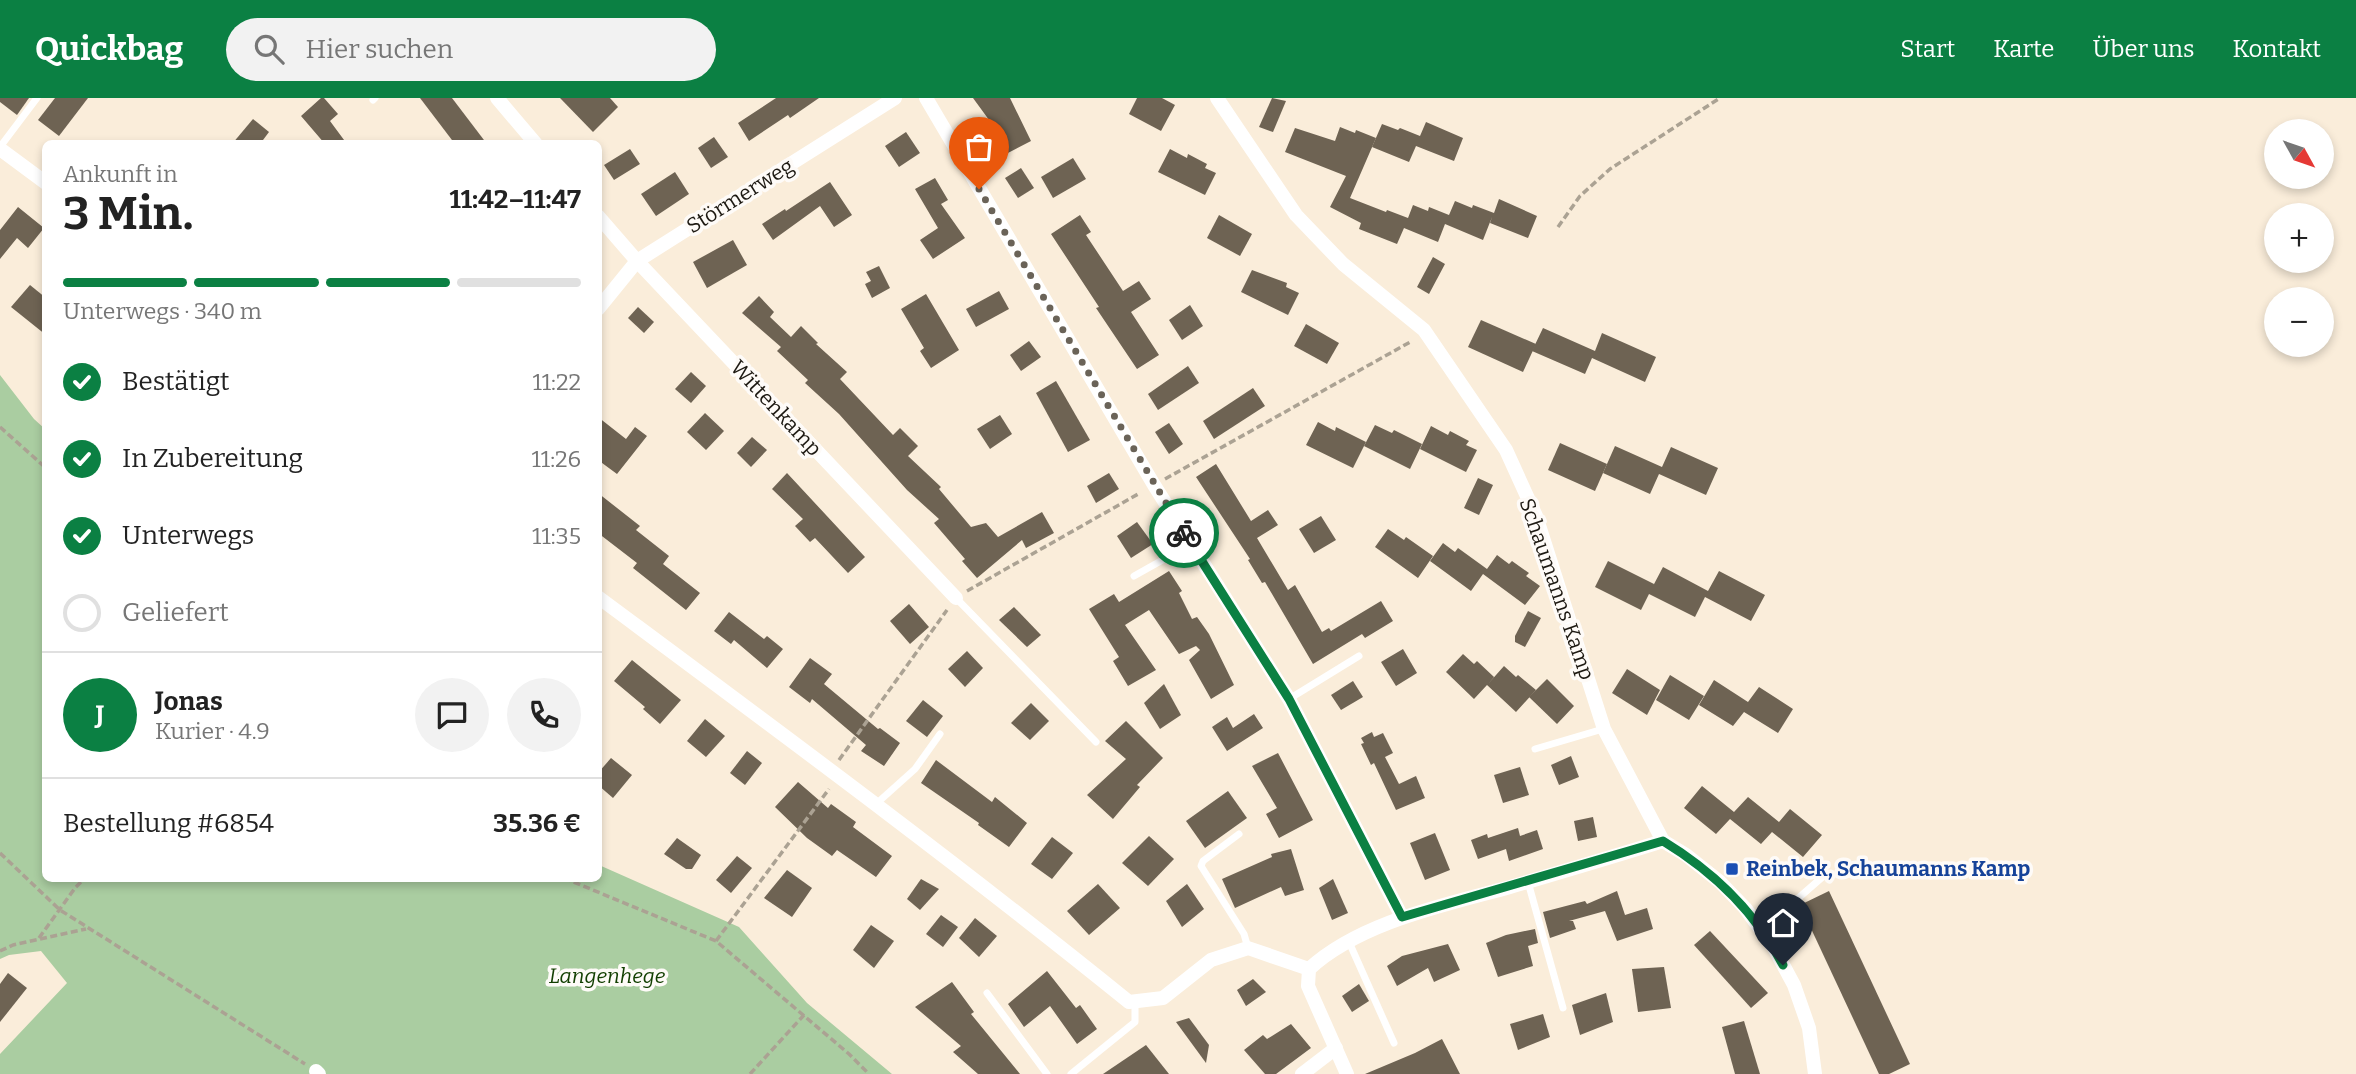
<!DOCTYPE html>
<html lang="de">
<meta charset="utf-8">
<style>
body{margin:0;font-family:Bitter,serif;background:#f2f2f2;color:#222;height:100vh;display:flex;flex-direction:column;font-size:26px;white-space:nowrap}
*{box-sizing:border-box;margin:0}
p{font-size:23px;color:#767676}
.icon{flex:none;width:38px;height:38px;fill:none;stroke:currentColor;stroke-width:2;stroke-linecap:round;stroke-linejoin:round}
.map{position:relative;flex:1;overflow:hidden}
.side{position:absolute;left:42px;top:42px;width:560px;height:742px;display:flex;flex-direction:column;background:#fff;border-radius:10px;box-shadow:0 4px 10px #0003}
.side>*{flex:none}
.needle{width:46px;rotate:130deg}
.controls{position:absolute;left:2264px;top:21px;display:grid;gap:14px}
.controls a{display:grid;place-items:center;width:70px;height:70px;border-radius:50%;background:#fff;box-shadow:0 4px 10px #0003;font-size:35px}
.pin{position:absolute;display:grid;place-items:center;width:60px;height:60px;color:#fff;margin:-72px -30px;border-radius:50% 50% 50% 0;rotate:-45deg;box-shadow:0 0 7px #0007}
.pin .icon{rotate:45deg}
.courier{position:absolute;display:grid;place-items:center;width:70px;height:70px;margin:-35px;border:5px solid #0b8043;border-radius:50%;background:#fff;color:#222;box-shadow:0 2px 9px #0007}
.overview em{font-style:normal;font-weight:700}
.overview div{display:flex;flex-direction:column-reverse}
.overview{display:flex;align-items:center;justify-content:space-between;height:119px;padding:0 21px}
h1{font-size:46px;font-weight:700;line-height:52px}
.bar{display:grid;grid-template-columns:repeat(4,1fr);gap:10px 7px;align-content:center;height:84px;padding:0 21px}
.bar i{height:9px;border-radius:5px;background:#e0e0e0}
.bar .current{background:#0b8043}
.bar p{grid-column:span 4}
.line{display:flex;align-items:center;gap:18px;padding:0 21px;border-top:2px solid #e0e0e0}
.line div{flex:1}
.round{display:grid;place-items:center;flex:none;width:74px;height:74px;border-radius:37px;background:#f2f2f2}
ol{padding:0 21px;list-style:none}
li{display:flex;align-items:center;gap:21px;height:77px}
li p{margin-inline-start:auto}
li .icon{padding:7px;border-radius:50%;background:#0b8043;color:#fff;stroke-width:4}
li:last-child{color:#767676}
li i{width:38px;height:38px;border:4px solid #e0e0e0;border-radius:50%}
header{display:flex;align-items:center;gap:42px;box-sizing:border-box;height:98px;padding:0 35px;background:#0b8043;color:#fff}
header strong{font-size:33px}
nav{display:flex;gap:38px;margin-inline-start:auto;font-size:24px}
.search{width:490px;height:63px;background:#f2f2f2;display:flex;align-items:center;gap:18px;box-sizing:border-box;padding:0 24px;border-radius:38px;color:#767676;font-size:26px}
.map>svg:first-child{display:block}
</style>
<header>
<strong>Quickbag</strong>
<div class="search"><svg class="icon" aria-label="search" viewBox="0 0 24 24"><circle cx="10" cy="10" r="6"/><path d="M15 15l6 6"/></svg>Hier suchen</div>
<nav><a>Start</a><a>Karte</a><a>Über uns</a><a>Kontakt</a></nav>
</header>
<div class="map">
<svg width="2356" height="976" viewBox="0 0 2356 976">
<rect width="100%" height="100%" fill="#faedda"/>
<!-- green -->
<polygon fill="#aacda1" points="0,277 34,321 45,331 46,780 598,780 599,767 739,829 807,905 892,976 0,976 0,956 67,885 41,853 9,857 0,861"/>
<!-- building -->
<g fill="#6e6353">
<polygon points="0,0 29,0 17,17 0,4"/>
<polygon points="55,0 88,0 59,38 38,22"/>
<polygon points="321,0 324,0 338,16 330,23 347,46 325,46 301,18"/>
<polygon points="420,0 452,0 487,46 455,46"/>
<polygon points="560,0 610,0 618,9 593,34"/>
<polygon points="776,0 819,0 790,20 788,17 749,43 738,25"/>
<polygon points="973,0 1010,0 1031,43 1006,56 997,38 1000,37"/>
<polygon points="1137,0 1162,0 1175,7 1161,33 1129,16"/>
<polygon points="1272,0 1286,3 1273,34 1259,29"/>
<polygon points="253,21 269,34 260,46 232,46"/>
<polygon points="1426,24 1463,40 1454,63 1416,48 1409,64 1372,49 1382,26 1398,32 1400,30 1420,38"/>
<polygon points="1340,29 1355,35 1356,32 1376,40 1350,100 1386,114 1387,112 1408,120 1413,107 1428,113 1429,109 1449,117 1455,103 1472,110 1473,107 1494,115 1499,101 1537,118 1528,140 1490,125 1492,119 1483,142 1445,126 1438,144 1404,130 1397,146 1359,131 1361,125 1330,109 1346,78 1285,54 1295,30 1335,43"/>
<polygon points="906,34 920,55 899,69 885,48"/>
<polygon points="714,39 728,59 711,70 698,50"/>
<polygon points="630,51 640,66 614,82 604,67"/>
<polygon points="1170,51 1187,60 1188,56 1207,66 1205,70 1216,75 1205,97 1158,74"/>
<polygon points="1073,60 1086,81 1053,100 1041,79"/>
<polygon points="1021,70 1034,90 1018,100 1005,80"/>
<polygon points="675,74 689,96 656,118 641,96"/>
<polygon points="935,80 948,102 941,106 965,140 933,161 920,142 938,130 915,91"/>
<polygon points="830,84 852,117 834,129 820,108 773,142 762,126 785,111 786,113"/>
<polygon points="18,109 44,130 28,150 17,140 0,161 0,132"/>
<polygon points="1080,117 1091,134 1086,137 1123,193 1139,183 1151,201 1131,214 1159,257 1137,271 1096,210 1099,209 1051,136"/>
<polygon points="1219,117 1252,136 1240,158 1207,140"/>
<polygon points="733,142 747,167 707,190 693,164"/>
<polygon points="1433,159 1445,166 1429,196 1417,189"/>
<polygon points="879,168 890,190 872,200 865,186 871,183 866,174"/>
<polygon points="1252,172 1287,185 1286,189 1299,195 1288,217 1241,194"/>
<polygon points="30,187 46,200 46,237 11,209"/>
<polygon points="999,193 1009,211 976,229 966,211"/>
<polygon points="926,196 959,252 931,270 920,253 924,250 901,211"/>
<polygon points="759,198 774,214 770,219 791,239 801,228 818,245 816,246 847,274 840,281 893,337 900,330 918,348 908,358 941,389 939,391 971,429 986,425 998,439 1042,414 1054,435 1026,450 1022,442 977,480 962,463 965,461 934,425 939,421 907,392 839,316 805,285 808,282 777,253 781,249 742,215"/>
<polygon points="1190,207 1203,228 1182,242 1169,222"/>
<polygon points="638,209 654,224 644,235 628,220"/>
<polygon points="1481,222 1536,246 1523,274 1468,249"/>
<polygon points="1306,226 1339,245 1327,266 1294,248"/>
<polygon points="1543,230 1595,253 1602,235 1656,259 1645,284 1592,260 1585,276 1532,253"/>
<polygon points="1029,243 1041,259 1021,273 1010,257"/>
<polygon points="1188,268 1199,285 1158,312 1148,296"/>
<polygon points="691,274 706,288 691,305 675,291"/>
<polygon points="1056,283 1090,342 1068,354 1036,295"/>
<polygon points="1253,290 1265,308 1214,341 1203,323"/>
<polygon points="705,315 724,333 706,352 687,334"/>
<polygon points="1000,317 1012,336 990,351 977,331"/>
<polygon points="598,319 626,341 635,329 647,338 617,376 598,362"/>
<polygon points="1318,324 1335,333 1336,329 1366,344 1353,370 1306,347"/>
<polygon points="1169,325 1183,346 1169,356 1155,334"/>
<polygon points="1375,327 1392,335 1394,332 1422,346 1410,371 1364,348"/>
<polygon points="1431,328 1448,337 1450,333 1469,343 1466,347 1477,352 1466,374 1420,351"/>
<polygon points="752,339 767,352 751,369 737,355"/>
<polygon points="1560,345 1607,366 1595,393 1548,372"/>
<polygon points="1615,348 1662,369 1671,349 1718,370 1706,397 1659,376 1650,396 1603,375"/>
<polygon points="1216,366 1251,423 1268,412 1278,427 1257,440 1288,492 1295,487 1322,534 1329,530 1331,533 1381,503 1393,523 1365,540 1362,536 1313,566 1265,484 1262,485 1248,462 1250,461 1196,379"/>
<polygon points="787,375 865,459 848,475 815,440 810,444 795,428 803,421 772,391"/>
<polygon points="1109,375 1119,391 1096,405 1087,388"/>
<polygon points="1478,380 1493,387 1479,417 1464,410"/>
<polygon points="598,395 640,428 636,432 669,458 663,466 700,495 686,512 633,470 637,465 598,435"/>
<polygon points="1321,418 1336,442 1314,455 1299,431"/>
<polygon points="1137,424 1153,446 1131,460 1117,438"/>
<polygon points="1388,431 1404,442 1406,439 1433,458 1418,480 1375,449"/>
<polygon points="1443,445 1455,454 1458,450 1487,471 1497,457 1509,466 1512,463 1529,475 1526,478 1540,488 1525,507 1483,476 1471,493 1430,463"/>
<polygon points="1608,463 1654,486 1653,488 1663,469 1708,493 1719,473 1765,497 1751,523 1705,499 1695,519 1649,496 1641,512 1595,489"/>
<polygon points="1169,473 1182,493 1179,495 1192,521 1197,519 1209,536 1234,587 1211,601 1189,562 1200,552 1196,548 1179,556 1149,512 1125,527 1156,572 1128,588 1113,563 1119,559 1089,511 1114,496 1119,504"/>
<polygon points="909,506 929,529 910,546 890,523"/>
<polygon points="1014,509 1041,537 1027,549 999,522"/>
<polygon points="1528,513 1541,520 1525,549 1515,544 1515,538"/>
<polygon points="729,514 764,541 767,538 783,551 767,570 734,542 731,546 714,533"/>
<polygon points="1403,551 1417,575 1396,588 1381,564"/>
<polygon points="967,553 983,570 965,589 948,571"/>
<polygon points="1463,556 1474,566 1477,563 1494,579 1488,586 1504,568 1516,579 1518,577 1536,592 1516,614 1487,587 1474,601 1446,574"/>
<polygon points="810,560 832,576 824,586 878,631 880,630 900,645 884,668 861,653 866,647 812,601 810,605 789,589"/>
<polygon points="632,562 681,602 660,626 643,611 645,609 614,583"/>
<polygon points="1627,571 1660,592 1647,617 1612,595"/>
<polygon points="1670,577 1704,598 1689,622 1656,602"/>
<polygon points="1547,581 1574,608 1557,626 1529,599"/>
<polygon points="1714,582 1748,604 1759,589 1793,611 1778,635 1744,614 1733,628 1699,607"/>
<polygon points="1353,583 1363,599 1341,612 1331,597"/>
<polygon points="1164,586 1181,617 1160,631 1144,605"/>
<polygon points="923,602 943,618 927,639 906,623"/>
<polygon points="1031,605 1049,623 1030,642 1011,625"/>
<polygon points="1254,616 1263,630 1227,653 1212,629 1227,619 1233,630"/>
<polygon points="705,621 725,638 706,659 687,643"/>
<polygon points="1126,623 1163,660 1137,687 1140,689 1113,721 1087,697 1126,661 1105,643"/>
<polygon points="1372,634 1374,639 1383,635 1393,655 1385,659 1399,686 1416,678 1425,700 1396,712 1374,665 1371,667 1361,646 1364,645 1361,640"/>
<polygon points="747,653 762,665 745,687 730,675"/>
<polygon points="1278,655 1313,722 1279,740 1266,716 1277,710 1252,668"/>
<polygon points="1571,658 1579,679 1559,687 1551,667"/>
<polygon points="611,660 632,677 613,700 598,687 598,675"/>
<polygon points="936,662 992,704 995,699 1027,725 1009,749 978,727 979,725 921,685"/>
<polygon points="1520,669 1529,697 1503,705 1494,677"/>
<polygon points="798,684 828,710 831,706 856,724 853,729 892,758 876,779 837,752 832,758 807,740 775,709"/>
<polygon points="1702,688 1734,714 1748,699 1779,724 1790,711 1822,737 1803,759 1772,734 1761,746 1730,721 1716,736 1684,710"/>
<polygon points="1228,693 1247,720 1205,750 1186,723"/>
<polygon points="1593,719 1597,739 1578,743 1574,723"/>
<polygon points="1518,730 1520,738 1537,732 1543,751 1509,763 1506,751 1478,761 1471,742 1487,736 1488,740"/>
<polygon points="1435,735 1450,772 1425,782 1410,745"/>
<polygon points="1149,738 1174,761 1148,788 1122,765"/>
<polygon points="1052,739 1073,755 1052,781 1031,766"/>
<polygon points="677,740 701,757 692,771 686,771 664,756"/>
<polygon points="1291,751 1304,792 1285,798 1281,789 1235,810 1222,781 1272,759 1271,756"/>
<polygon points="737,758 752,770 731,795 716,782"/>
<polygon points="787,772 812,790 792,819 764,800"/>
<polygon points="921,781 939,791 920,812 907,801"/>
<polygon points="1333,781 1348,815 1332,822 1319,790"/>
<polygon points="1098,786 1120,810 1089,837 1067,813"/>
<polygon points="1187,786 1204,811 1182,829 1166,803"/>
<polygon points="1617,793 1625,817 1647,810 1653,831 1617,843 1605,813 1569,823 1573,823 1576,831 1550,840 1543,814 1585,803 1587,806"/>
<polygon points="1829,793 1910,966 1889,976 1879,976 1800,807"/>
<polygon points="941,817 958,829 943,849 926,836"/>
<polygon points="975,820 997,838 979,859 959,840"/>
<polygon points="871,827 894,843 874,870 853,852"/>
<polygon points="1535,831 1538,845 1528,848 1533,868 1498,879 1486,845 1506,837"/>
<polygon points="1710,833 1768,895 1751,910 1694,847"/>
<polygon points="1448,846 1460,872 1434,884 1428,870 1397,888 1387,868 1402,858"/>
<polygon points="1664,869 1671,910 1638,914 1632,871"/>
<polygon points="1047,873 1076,910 1080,907 1097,931 1077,946 1050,908 1024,929 1008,906"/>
<polygon points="8,875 27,890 0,924 0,886"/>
<polygon points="1253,881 1266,894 1246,908 1237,892"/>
<polygon points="952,884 974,914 971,916 1020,976 978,976 953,954 961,948 915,909"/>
<polygon points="1359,886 1369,903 1352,914 1342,898"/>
<polygon points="1606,895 1613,924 1580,937 1572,907"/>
<polygon points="1543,916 1550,939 1518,952 1510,926"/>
<polygon points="1189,920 1209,947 1206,965 1176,924"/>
<polygon points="1744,923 1760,976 1735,976 1722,929"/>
<polygon points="1291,926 1311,950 1276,976 1265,976 1244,952 1263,937 1267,941"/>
<polygon points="1442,941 1460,976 1365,976 1415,955"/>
<polygon points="1146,947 1169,976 1103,976"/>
</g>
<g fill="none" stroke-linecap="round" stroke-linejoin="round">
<!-- path -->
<g stroke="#aba293" stroke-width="3.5" stroke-dasharray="7 3.5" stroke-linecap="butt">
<polyline points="1558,129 1580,98 1610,71 1720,0"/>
<polyline points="0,329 46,370"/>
<polyline points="1165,381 1412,243"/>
<polyline points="967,493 1140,395"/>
<polyline points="839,662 947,512"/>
<polyline points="0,755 60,812 305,966"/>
<polyline points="564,780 716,843 849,956 869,976"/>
<polyline points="39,840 75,790 85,780"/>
<polyline points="716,843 829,691"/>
<polyline points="0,853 13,847 86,831"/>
<polyline points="750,976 804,917"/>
</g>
<!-- lane -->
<g stroke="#fff" stroke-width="7">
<polyline points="373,2 375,0"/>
<polyline points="0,49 37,0"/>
<polyline points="1134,478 1191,446"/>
<polyline points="956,500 1096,644"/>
<polyline points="1289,601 1359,558"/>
<polyline points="1535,651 1603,631"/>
<polyline points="876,706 915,671 940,636"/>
<polyline points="1239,736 1203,763 1201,768 1244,836 1248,850"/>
<polyline points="1528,784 1563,910"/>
<polyline points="1762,832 1827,775"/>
<polyline points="1349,844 1394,945"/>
<polyline points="987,895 1047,976"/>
<polyline points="1071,976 1135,924 1135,904"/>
</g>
<!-- street -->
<g stroke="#fff" stroke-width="14">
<polyline points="497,0 536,46"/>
<polyline points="926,0 1154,387 1289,601 1402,819"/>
<polyline points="1217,0 1296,117 1343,166 1424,232 1506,352 1536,418 1604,631 1663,743 1686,757 1720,784 1745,810 1773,848 1794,887 1809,930 1815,976"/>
<polyline points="0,51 46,85"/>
<polyline points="598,118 637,163 956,500"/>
<polyline points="598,211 637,163 895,0"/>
<path d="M598,499C777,632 956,764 1129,904L1163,900L1211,862L1248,850L1309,871"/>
<polyline points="316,973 319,976"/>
<polyline points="1302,976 1336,950"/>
<path d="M1347,976L1308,888L1309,871C1360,824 1445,807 1510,789C1561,774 1612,759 1663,743"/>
</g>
</g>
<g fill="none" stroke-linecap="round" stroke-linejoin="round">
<!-- done -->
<polyline stroke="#6a6358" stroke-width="7" stroke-dasharray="0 12.6" points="979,91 1184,435"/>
<!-- route -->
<path stroke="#0b8043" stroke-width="9" d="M1184,435L1289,601L1402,819L1663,743C1714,774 1756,815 1783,867"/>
</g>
<!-- markers -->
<rect fill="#1a4fb4" stroke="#fefbf8" stroke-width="2.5" x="1725" y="764" width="14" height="14" rx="3.5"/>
<g text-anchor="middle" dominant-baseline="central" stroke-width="7" stroke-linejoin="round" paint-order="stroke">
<!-- street labels -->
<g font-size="21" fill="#1d1912" stroke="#fefbf8">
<text transform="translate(740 98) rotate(-32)">Störmerweg</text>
<text transform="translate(776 310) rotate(47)">Wittenkamp</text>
<text transform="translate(1557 491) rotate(71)">Schaumanns Kamp</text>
</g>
<!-- transit labels -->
<g font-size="21" font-weight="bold" fill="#164399" stroke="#fefbf8" text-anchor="start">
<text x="1746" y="771">Reinbek, Schaumanns Kamp</text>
</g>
<!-- park labels -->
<g font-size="21" font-style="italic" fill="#123f01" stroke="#fefbf8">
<text x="607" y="878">Langenhege</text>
</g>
</g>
</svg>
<div class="controls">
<a><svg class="needle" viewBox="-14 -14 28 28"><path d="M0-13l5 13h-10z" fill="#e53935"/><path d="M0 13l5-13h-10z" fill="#767676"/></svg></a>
<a>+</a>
<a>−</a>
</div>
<div class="pin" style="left:979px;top:91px;background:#ea580c"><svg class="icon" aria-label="bag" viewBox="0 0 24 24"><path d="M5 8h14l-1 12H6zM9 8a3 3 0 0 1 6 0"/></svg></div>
<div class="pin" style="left:1783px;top:867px;background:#1f2937"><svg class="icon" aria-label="home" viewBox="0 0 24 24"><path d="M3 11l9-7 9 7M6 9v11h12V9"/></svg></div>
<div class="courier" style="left:1184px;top:435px"><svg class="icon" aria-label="bike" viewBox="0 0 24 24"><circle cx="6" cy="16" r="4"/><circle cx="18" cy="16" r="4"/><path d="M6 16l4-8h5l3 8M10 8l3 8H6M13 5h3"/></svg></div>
<section class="side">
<div class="overview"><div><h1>3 Min.</h1><p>Ankunft in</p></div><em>11:42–11:47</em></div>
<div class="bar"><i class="current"></i><i class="current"></i><i class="current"></i><i></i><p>Unterwegs · 340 m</p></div>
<ol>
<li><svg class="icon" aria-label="check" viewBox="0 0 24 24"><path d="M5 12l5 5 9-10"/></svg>Bestätigt<p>11:22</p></li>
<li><svg class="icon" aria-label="check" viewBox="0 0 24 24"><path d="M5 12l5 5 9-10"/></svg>In Zubereitung<p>11:26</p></li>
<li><svg class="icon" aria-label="check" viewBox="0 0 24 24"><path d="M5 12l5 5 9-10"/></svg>Unterwegs<p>11:35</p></li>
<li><i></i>Geliefert</li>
</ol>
<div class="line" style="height:126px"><b class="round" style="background:#0b8043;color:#fff">J</b><div><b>Jonas</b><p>Kurier · 4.9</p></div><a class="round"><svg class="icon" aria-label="chat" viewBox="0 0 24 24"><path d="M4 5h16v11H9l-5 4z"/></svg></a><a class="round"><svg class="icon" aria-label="phone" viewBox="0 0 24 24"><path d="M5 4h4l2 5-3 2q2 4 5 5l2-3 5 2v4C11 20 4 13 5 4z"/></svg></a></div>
<div class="line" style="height:91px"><div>Bestellung #6854</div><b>35.36 €</b></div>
</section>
</div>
